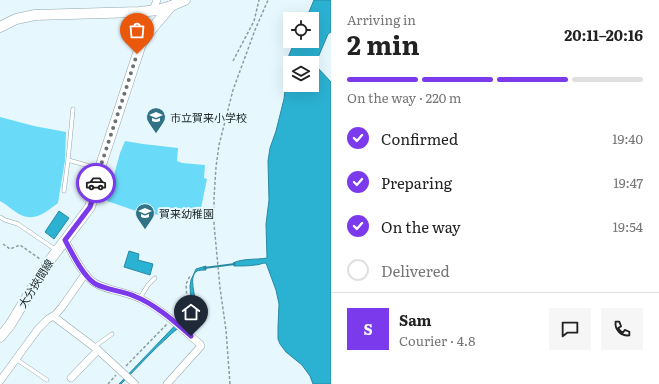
<!DOCTYPE html>
<meta charset="utf-8">
<style>
body{margin:0;font-family:Literata,"Noto Sans JP",serif;background:#f6f6f6;color:#222;height:100vh;display:flex;flex-direction:column;font-size:15px;white-space:nowrap}
*{box-sizing:border-box;margin:0}
p{font-size:13px;color:#767676}
.icon{flex:none;width:22px;height:22px;fill:none;stroke:currentColor;stroke-width:2;stroke-linecap:round;stroke-linejoin:round}
.map{position:relative;flex:1;overflow:hidden}
.side{display:flex;flex-direction:column;background:#fff;width:328px}
.side>*{flex:none}
.buttons{position:absolute;left:283px;top:12px;display:grid;gap:8px}
.buttons a{display:grid;place-items:center;width:36px;height:36px;border-radius:0px;background:#fff;box-shadow:0 4px 16px #0002;font-size:20px}
.pin{position:absolute;display:grid;place-items:center;width:34px;height:34px;color:#fff;margin:-41px -17px;border-radius:50% 50% 50% 0;rotate:-45deg;box-shadow:0 0 4px #0007}
.pin .icon{rotate:45deg}
.courier{position:absolute;display:grid;place-items:center;width:40px;height:40px;margin:-20px;border:3px solid #7c3aed;border-radius:50%;background:#fff;color:#222;box-shadow:0 1px 5px #0007}
.overview em{font-style:normal;font-weight:700}
.overview div{display:flex;flex-direction:column-reverse}
.overview{display:flex;align-items:center;justify-content:space-between;height:68px;padding:0 16px}
h1{font-size:26px;font-weight:700;line-height:30px}
.bar{display:grid;grid-template-columns:repeat(4,1fr);gap:6px 4px;align-content:center;height:48px;padding:0 16px}
.bar i{height:5px;border-radius:3px;background:#e0e0e0}
.bar .on{background:#7c3aed}
.bar p{grid-column:span 4}
.line{display:flex;align-items:center;gap:10px;padding:0 16px;border-top:1px solid #e0e0e0}
.line div{flex:1}
.round{display:grid;place-items:center;flex:none;width:42px;height:42px;border-radius:0px;background:#f6f6f6}
ol{padding:0 16px;list-style:none}
li{display:flex;align-items:center;gap:12px;height:44px}
li p{margin-inline-start:auto}
li .icon{padding:4px;border-radius:50%;background:#7c3aed;color:#fff;stroke-width:4}
li:last-child{color:#767676}
li i{width:22px;height:22px;border:2px solid #e0e0e0;border-radius:50%}
main{display:flex;flex:1;min-height:0}
.map>svg:first-child{display:block}
</style>
<main>
<div class="map">
<svg width="331" height="384" viewBox="0 0 331 384">
<rect width="100%" height="100%" fill="#e6f8fe"/>
<!-- green -->
<g fill="#6adaf9">
<path d="M0,117L34,126L66,132V133L65,160L58,203C47,211 36,222 21,215C14,212 8,205 0,201Z"/>
<polygon points="125,141 143,144 178,148 177,161 182,163 205,165 204,178 207,179 200,213 190,218 152,214 139,212 107,201 120,153"/>
</g>
<!-- water -->
<g fill="#2bb2d3" stroke="#288aa1" fill-rule="evenodd">
<path d="M314,0H331V32L328,34L317,60L318,68L331,82V384H313L310,376L302,365L286,352L280,344L278,339V327L279,304L276,290L266,263C262,263 259,265 255,265C249,266 241,266 234,266L233,263C244,258 256,260 267,258L266,224L269,200L268,161L270,148L276,131L284,99L289,55L295,41H312V19H306ZM290,63H312V85H290Z"/>
<polygon points="59,211 69,218 54,239 45,232"/>
<polygon points="129,251 139,254 138,260 153,264 150,275 124,267"/>
<path d="M206,266V270C204,270 199,270 197,271C188,277 196,295 195,304C195,307 193,312 191,315C186,324 176,329 169,336C152,351 137,368 121,384H119L186,314L191,304L190,286L191,280L196,269Z"/>
</g>
<g fill="none" stroke-linecap="round" stroke-linejoin="round">
<!-- stream -->
<polyline stroke="#288aa1" stroke-width="2" points="204,268 235,264"/>
<!-- lane casing -->
<g stroke="#91a6ad" stroke-width="4.5">
<g id="lane">
<polyline points="68,160 100,169"/>
<polyline points="64,191 68,160 73,109"/>
<polyline points="0,217 5,220 18,224 56,250"/>
<polyline points="140,298 148,285 155,278"/>
<polyline points="94,347 112,334"/>
<polyline points="16,359 47,380"/>
</g>
</g>
<!-- street casing -->
<g stroke="#91a6ad" stroke-width="8">
<g id="street">
<polyline points="153,10 157,0"/>
<path d="M65,240C72,253 81,272 92,281C102,290 127,291 141,299C163,310 181,328 200,344L201,346L167,384"/>
<polyline points="53,316 98,350 135,384"/>
<polyline points="71,378 98,350"/>
<polyline points="0,381 38,329 48,319 55,315 62,307 85,274"/>
</g>
</g>
<!-- secondary casing -->
<g stroke="#91a6ad" stroke-width="11">
<g id="secondary">
<polyline points="0,27 16,19 35,15 139,12 158,10 171,6"/>
<polyline points="0,337 10,325 47,264 90,207 93,197 101,165 141,44 150,31 171,6 185,0"/>
</g>
</g>
<!-- path -->
<g stroke="#8e9ca1" stroke-width="1.5" stroke-dasharray="3 2" stroke-linecap="butt">
<polyline points="233,61 254,21 256,13 259,0"/>
<polyline points="3,244 10,249 20,245 40,259"/>
<polyline points="177,315 185,307 186,303 187,300 186,284 190,276"/>
<polyline points="126,366 167,324"/>
<polyline points="108,384 116,375"/>
<polyline points="230,384 226,330 220,288 214,224 214,198 216,167 219,145 233,90 255,30 268,0"/>
</g>
<!-- lane -->
<use href="#lane" stroke="#fff" stroke-width="3.5"/>
<!-- street -->
<use href="#street" stroke="#fff" stroke-width="7"/>
<!-- secondary -->
<use href="#secondary" stroke="#fff" stroke-width="10"/>
</g>
<g fill="none" stroke-linecap="round" stroke-linejoin="round">
<!-- done -->
<polyline stroke="#677376" stroke-width="4" stroke-dasharray="0 7.2" points="96,183 101,165 124,95 137,54"/>
<!-- route -->
<path stroke="#7c3aed" stroke-width="5" d="M96,183L93,197L90,207L65,240C72,253 82,274 94,283C102,289 123,291 134,296C155,304 175,322 191,336"/>
</g>
<!-- icons -->
<defs>
<g id="school-pin" transform="scale(1)"><path d="M0 17L-7.5 6A9.5 9.5 0 1 1 7.5 6Z" fill="#317385" stroke="#e6f8fe"/><path d="M0-5L7-2L0 1L-7-2ZM-4 1L0 2.5L4 1V4Q0 6-4 4Z" fill="#fff"/></g>
</defs>
<g fill-rule="evenodd">
<use href="#school-pin" x="156" y="117"/>
<use href="#school-pin" x="145" y="213"/>
</g>
<g text-anchor="middle" dominant-baseline="central" stroke-width="4" stroke-linejoin="round" paint-order="stroke">
<!-- poi labels -->
<g font-size="11" fill="#222b2d" stroke="#e6f8fe" text-anchor="start">
<text x="170" y="117">市立賀来小学校</text>
<text x="159" y="213">賀来幼稚園</text>
</g>
<!-- street labels -->
<g font-size="11" fill="#222b2d" stroke="#e6f8fe">
<text transform="translate(35 283) rotate(-58)">大分挾間線</text>
</g>
</g>
</svg>
<div class="buttons">
<a><svg class="icon" aria-label="locate" viewBox="0 0 24 24"><circle cx="12" cy="12" r="6"/><path d="M12 2v4M12 18v4M2 12h4M18 12h4"/></svg></a>
<a><svg class="icon" aria-label="layers" viewBox="0 0 24 24"><path d="M12 4l9 5-9 5-9-5zM3 14l9 5 9-5"/></svg></a>
</div>
<div class="pin" style="left:137px;top:54px;background:#ea580c"><svg class="icon" aria-label="bag" viewBox="0 0 24 24"><path d="M5 8h14l-1 12H6zM9 8a3 3 0 0 1 6 0"/></svg></div>
<div class="pin" style="left:191px;top:336px;background:#1f2937"><svg class="icon" aria-label="home" viewBox="0 0 24 24"><path d="M3 11l9-7 9 7M6 9v11h12V9"/></svg></div>
<div class="courier" style="left:96px;top:183px"><svg class="icon" aria-label="car" viewBox="0 0 24 24"><path d="M5 17H2v-5l4-1 3-4h7l3 4 3 1v5h-3M9 17h6M6 11h13"/><circle cx="7" cy="17" r="2"/><circle cx="17" cy="17" r="2"/></svg></div>
</div>
<section class="side">
<div class="overview"><div><h1>2 min</h1><p>Arriving in</p></div><em>20:11–20:16</em></div>
<div class="bar"><i class="on"></i><i class="on"></i><i class="on"></i><i></i><p>On the way · 220 m</p></div>
<ol>
<li><svg class="icon" aria-label="check" viewBox="0 0 24 24"><path d="M5 12l5 5 9-10"/></svg>Confirmed<p>19:40</p></li>
<li><svg class="icon" aria-label="check" viewBox="0 0 24 24"><path d="M5 12l5 5 9-10"/></svg>Preparing<p>19:47</p></li>
<li><svg class="icon" aria-label="check" viewBox="0 0 24 24"><path d="M5 12l5 5 9-10"/></svg>On the way<p>19:54</p></li>
<li><i></i>Delivered</li>
</ol>
<div class="line" style="height:72px"><b class="round" style="background:#7c3aed;color:#fff">S</b><div><b>Sam</b><p>Courier · 4.8</p></div><a class="round"><svg class="icon" aria-label="chat" viewBox="0 0 24 24"><path d="M4 5h16v11H9l-5 4z"/></svg></a><a class="round"><svg class="icon" aria-label="phone" viewBox="0 0 24 24"><path d="M5 4h4l2 5-3 2q2 4 5 5l2-3 5 2v4C11 20 4 13 5 4z"/></svg></a></div>
</section>
</main>
